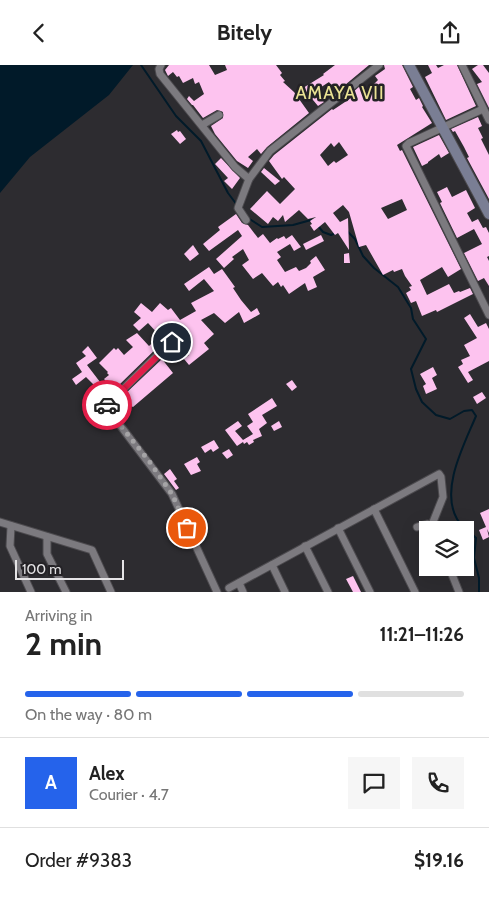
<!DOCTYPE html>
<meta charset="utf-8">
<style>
body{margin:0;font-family:Cabin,sans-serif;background:#f6f6f6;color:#222;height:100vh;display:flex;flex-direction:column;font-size:19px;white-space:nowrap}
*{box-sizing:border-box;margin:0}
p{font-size:16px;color:#767676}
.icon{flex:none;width:28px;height:28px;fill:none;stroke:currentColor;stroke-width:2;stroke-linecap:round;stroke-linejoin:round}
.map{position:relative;height:527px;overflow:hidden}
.panel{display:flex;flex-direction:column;background:#fff;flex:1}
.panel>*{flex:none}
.tools{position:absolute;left:419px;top:456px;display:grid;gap:10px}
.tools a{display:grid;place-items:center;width:55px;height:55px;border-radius:0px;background:#fff;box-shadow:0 5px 20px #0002;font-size:25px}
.scale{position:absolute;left:15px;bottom:12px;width:109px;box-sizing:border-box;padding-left:5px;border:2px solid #e5e4e6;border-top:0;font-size:14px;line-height:18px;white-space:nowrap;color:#e5e4e6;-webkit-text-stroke:4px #242226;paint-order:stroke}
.pin{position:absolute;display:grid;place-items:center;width:42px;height:42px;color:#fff;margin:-21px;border:2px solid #fff;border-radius:50%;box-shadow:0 1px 5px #0007}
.courier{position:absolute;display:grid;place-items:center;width:50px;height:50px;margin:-25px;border:4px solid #e11d48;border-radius:50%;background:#fff;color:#222;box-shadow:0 1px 6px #0007}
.summary em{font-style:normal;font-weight:700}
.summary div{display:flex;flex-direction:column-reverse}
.summary{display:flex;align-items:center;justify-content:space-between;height:85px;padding:0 25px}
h1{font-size:32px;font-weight:700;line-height:38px}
.bar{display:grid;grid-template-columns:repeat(4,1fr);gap:8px 5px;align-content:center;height:60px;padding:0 25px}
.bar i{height:6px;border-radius:4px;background:#e0e0e0}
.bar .current{background:#2563eb}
.bar p{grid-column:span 4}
.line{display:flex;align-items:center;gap:12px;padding:0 25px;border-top:1px solid #e0e0e0}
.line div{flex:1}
.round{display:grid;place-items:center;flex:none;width:52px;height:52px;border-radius:0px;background:#f6f6f6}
header{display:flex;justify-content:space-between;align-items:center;height:65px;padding:0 25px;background:#fff;font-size:22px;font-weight:700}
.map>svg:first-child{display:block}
</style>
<header><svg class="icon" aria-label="back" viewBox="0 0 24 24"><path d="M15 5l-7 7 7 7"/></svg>Bitely<svg class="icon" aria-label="share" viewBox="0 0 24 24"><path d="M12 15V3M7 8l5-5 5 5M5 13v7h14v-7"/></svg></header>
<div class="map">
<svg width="489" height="527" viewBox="0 0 489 527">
<rect width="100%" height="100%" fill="#2d2c30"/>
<!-- water -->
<polygon fill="#011a29" points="0,0 133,0 109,30 30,92 0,128"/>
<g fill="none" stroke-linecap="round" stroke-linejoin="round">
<!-- stream -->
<g stroke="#011a29" stroke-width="2">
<polyline points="141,0 176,51 201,76 228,128 237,140"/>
<polyline points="248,153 262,162 293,160 311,155 312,156"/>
<polyline points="318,161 323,167 331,170 336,168"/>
<path d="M347,166L355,174L363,191L374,203L398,222L411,243L413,254L426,274L411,304L416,324L422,337L436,350L450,354L464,346L472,345L476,351C464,380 440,424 457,454C461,461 470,467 476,473L474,493L479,513V527"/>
</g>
</g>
<!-- building -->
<g fill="#fdc3ef" fill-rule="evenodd">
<polygon points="169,0 209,0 215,10 227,5 225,0 276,0 282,8 280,10 285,16 283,17 294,27 309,48 267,82 261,89 257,84 248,92 253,96 248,103 237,96 215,69 211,61 223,53 223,47 217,45 203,53 193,40 192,40 187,34 189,31 194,36 204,29 199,17 195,19 193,13 183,18 179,11 177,12 173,7 168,11 165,5"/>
<polygon points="335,0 369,0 345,20 335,26 329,17 315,26 324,37 318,41 303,23 324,10 323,9"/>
<path d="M384,0H402L413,22L410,24L416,35L419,33L423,41L422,42L432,58L397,80L400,86L402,85L461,204L448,212L442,202L420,215L427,230L449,219L454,228L459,226L460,227L470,223L473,229L437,247L436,245L422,251L416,236L411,238L406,228L411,225L409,222L412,221L405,211L402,204L394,207L393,205L383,210L366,180L359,182L349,147L343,140L333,148L340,157L348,153L349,185L338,168L335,170L325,157L314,166L310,160L312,159L310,156L316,152L308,154L299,145L285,157L283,150L278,156L273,152L268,159L250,144L267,126L280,139L295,124L284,112L282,114L269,96L274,90L332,44L333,45L354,31L352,28L360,21L365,27L371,22L378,15L375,11L385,4ZM339,77L348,90L336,98L334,96L328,101L320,90L331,78L334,82ZM402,134L407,145L388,154L381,143Z"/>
<polygon points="428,0 436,0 438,3 444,0 457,0 476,41 446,55 425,12 432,8"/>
<polygon points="478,0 483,0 489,8 489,43 477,19 482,17 472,4"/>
<polygon points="478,52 482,61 478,63 483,73 481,74 489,90 489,134 467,93 469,92 464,82 455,66 453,67 451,64"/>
<polygon points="177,65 178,67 180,66 186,74 180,79 171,69"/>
<polygon points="439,70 449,88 441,93 439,89 428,97 428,98 422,101 413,82"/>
<polygon points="221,93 240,113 232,124 224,116 228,113 215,99"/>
<polygon points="264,103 280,116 275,120 261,107"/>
<polygon points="447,122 452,132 466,125 475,143 467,148 472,157 478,154 483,163 486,162 489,168 489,191 487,192 489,196 489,221 484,213 478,216 464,188 482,179 474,164 457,173 440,138 442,137 437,127"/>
<polygon points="236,149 242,158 248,160 258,173 263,169 270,178 277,173 278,174 284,171 286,174 292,170 301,182 294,186 290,179 277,187 281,192 277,195 285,207 296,202 299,206 306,203 311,198 310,196 316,191 325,205 313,212 317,222 308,226 305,218 289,229 283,220 281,222 278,217 273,221 262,208 253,214 242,200 249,195 243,184 232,192 234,194 224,203 216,194 242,171 238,165 209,186 203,179 220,165 218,162"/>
<polygon points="321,170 324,176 306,185 303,179"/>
<polygon points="193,180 199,189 190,196 184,189"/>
<polygon points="349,188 350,198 344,198 344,189"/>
<polygon points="209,202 214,209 222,204 235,222 233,223 241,235 251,247 257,243 260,249 244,258 239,247 225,258 214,248 201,255 214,269 204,278 209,284 189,300 184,294 189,290 180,278 188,273 180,262 169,270 171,272 167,273 118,321 117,319 112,323 104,314 109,310 107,308 108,307 99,298 114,283 116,285 118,283 124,290 133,282 126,275 137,268 149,281 160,271 148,258 139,266 133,260 141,253 134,247 141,238 152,247 160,238 168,245 171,243 180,255 196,246 191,238 214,226 204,214 189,226 184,219"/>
<polygon points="470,249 478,262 486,258 489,264 489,296 468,307 473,315 468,318 458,302 463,299 461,295 470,291 464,280 477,273 464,253"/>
<polygon points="88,281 97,293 87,300 100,317 95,321 86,312 76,320 72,314 82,307 76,298 86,291 82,287"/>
<polygon points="162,294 173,308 133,342 131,341 120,351 114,341 115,340 117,343 129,333 125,329"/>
<polygon points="433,302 437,310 432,313 437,324 426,329 423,321 426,319 420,309"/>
<polygon points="292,315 297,322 292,326 286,319"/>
<polygon points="482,327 486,333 477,339 473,332"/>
<polygon points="272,333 277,341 262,350 267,358 259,364 262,371 253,375 254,377 249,380 247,377 244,379 243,377 237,381 225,365 238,356 242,361 235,366 243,375 253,369 247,361 253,357 248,349"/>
<polygon points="102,344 106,350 98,355 96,352 99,349 98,347"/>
<polygon points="279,356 282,362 274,366 271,361"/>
<polygon points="214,375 219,383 213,387 211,384 205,388 201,382"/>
<polygon points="229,384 233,390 227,394 222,388"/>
<polygon points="197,392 200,397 197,399 201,406 191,410 184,399"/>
<polygon points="170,404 177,414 174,416 179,423 176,425 164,409"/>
<polygon points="489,444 489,468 487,464 489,472 483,475 479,465 486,462 480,448"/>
<polygon points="353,511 361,527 353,527 346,514"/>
</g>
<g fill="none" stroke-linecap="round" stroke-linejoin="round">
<!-- street casing -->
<g stroke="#4c4a4e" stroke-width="9">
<g id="street">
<polyline points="161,0 159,4 160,9 235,102 249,114 270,86 379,0"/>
<polyline points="462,0 489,55"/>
<polyline points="483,44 409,78 406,81 489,250"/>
<polyline points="202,60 219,50"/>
<polyline points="246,155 238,143 249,114"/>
<polyline points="171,277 109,338 107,343 172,429 217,527"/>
<polyline points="374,444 415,527"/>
<polyline points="0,457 92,485 111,527"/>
<polyline points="11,461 10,481 31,527"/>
<polyline points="417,462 427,459 433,460"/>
<polyline points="338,463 370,527"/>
<polyline points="47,472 47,489 66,527"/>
<polyline points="305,481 328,527"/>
<polyline points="272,500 285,527"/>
<polyline points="449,502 459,527"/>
<polyline points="239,518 243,527"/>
<polyline points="229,523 439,409 441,412 443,432 433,457 434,465"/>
</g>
</g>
<!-- secondary casing -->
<g stroke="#4c4a4e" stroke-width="12">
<polyline id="secondary" points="409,0 489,149"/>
</g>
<!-- street -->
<use href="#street" stroke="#7c7a7f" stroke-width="7"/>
<!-- secondary -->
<use href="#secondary" stroke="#7a7e94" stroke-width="10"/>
</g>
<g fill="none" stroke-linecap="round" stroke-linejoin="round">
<!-- done -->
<polyline stroke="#a5a4a6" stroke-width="5" stroke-dasharray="0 9" points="107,340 109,346 149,396 172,429 187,463"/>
<!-- route -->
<polyline stroke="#e11d48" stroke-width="6" points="107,340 172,277"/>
</g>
<g text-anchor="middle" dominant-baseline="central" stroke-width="5" stroke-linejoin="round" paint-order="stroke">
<!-- quarter labels -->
<g font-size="18" letter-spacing="1" fill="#ebe394" stroke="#242226">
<text x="340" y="28">AMAYA VII</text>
</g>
</g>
</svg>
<div class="tools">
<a><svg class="icon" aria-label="layers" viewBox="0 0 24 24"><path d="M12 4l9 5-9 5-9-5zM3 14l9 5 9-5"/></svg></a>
</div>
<div class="scale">100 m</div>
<div class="pin" style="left:187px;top:463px;background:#ea580c"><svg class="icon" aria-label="bag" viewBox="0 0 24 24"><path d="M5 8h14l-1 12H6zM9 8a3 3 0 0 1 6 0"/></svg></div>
<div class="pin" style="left:172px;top:277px;background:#1f2937"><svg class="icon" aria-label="home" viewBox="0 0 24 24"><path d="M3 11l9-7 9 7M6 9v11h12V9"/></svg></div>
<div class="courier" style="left:107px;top:340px"><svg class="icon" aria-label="car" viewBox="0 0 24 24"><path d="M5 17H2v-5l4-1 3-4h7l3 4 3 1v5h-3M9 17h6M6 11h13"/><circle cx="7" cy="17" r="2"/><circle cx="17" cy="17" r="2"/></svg></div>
</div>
<section class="panel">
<div class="summary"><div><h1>2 min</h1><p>Arriving in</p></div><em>11:21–11:26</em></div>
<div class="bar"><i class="current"></i><i class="current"></i><i class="current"></i><i></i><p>On the way · 80 m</p></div>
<div class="line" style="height:90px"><b class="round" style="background:#2563eb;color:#fff">A</b><div><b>Alex</b><p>Courier · 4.7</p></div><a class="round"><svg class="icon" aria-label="chat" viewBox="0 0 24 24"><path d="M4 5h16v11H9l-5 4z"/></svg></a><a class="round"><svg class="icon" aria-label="phone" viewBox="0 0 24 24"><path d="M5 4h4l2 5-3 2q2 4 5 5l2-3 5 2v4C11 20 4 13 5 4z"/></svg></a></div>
<div class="line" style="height:65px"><div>Order #9383</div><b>$19.16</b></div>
</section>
